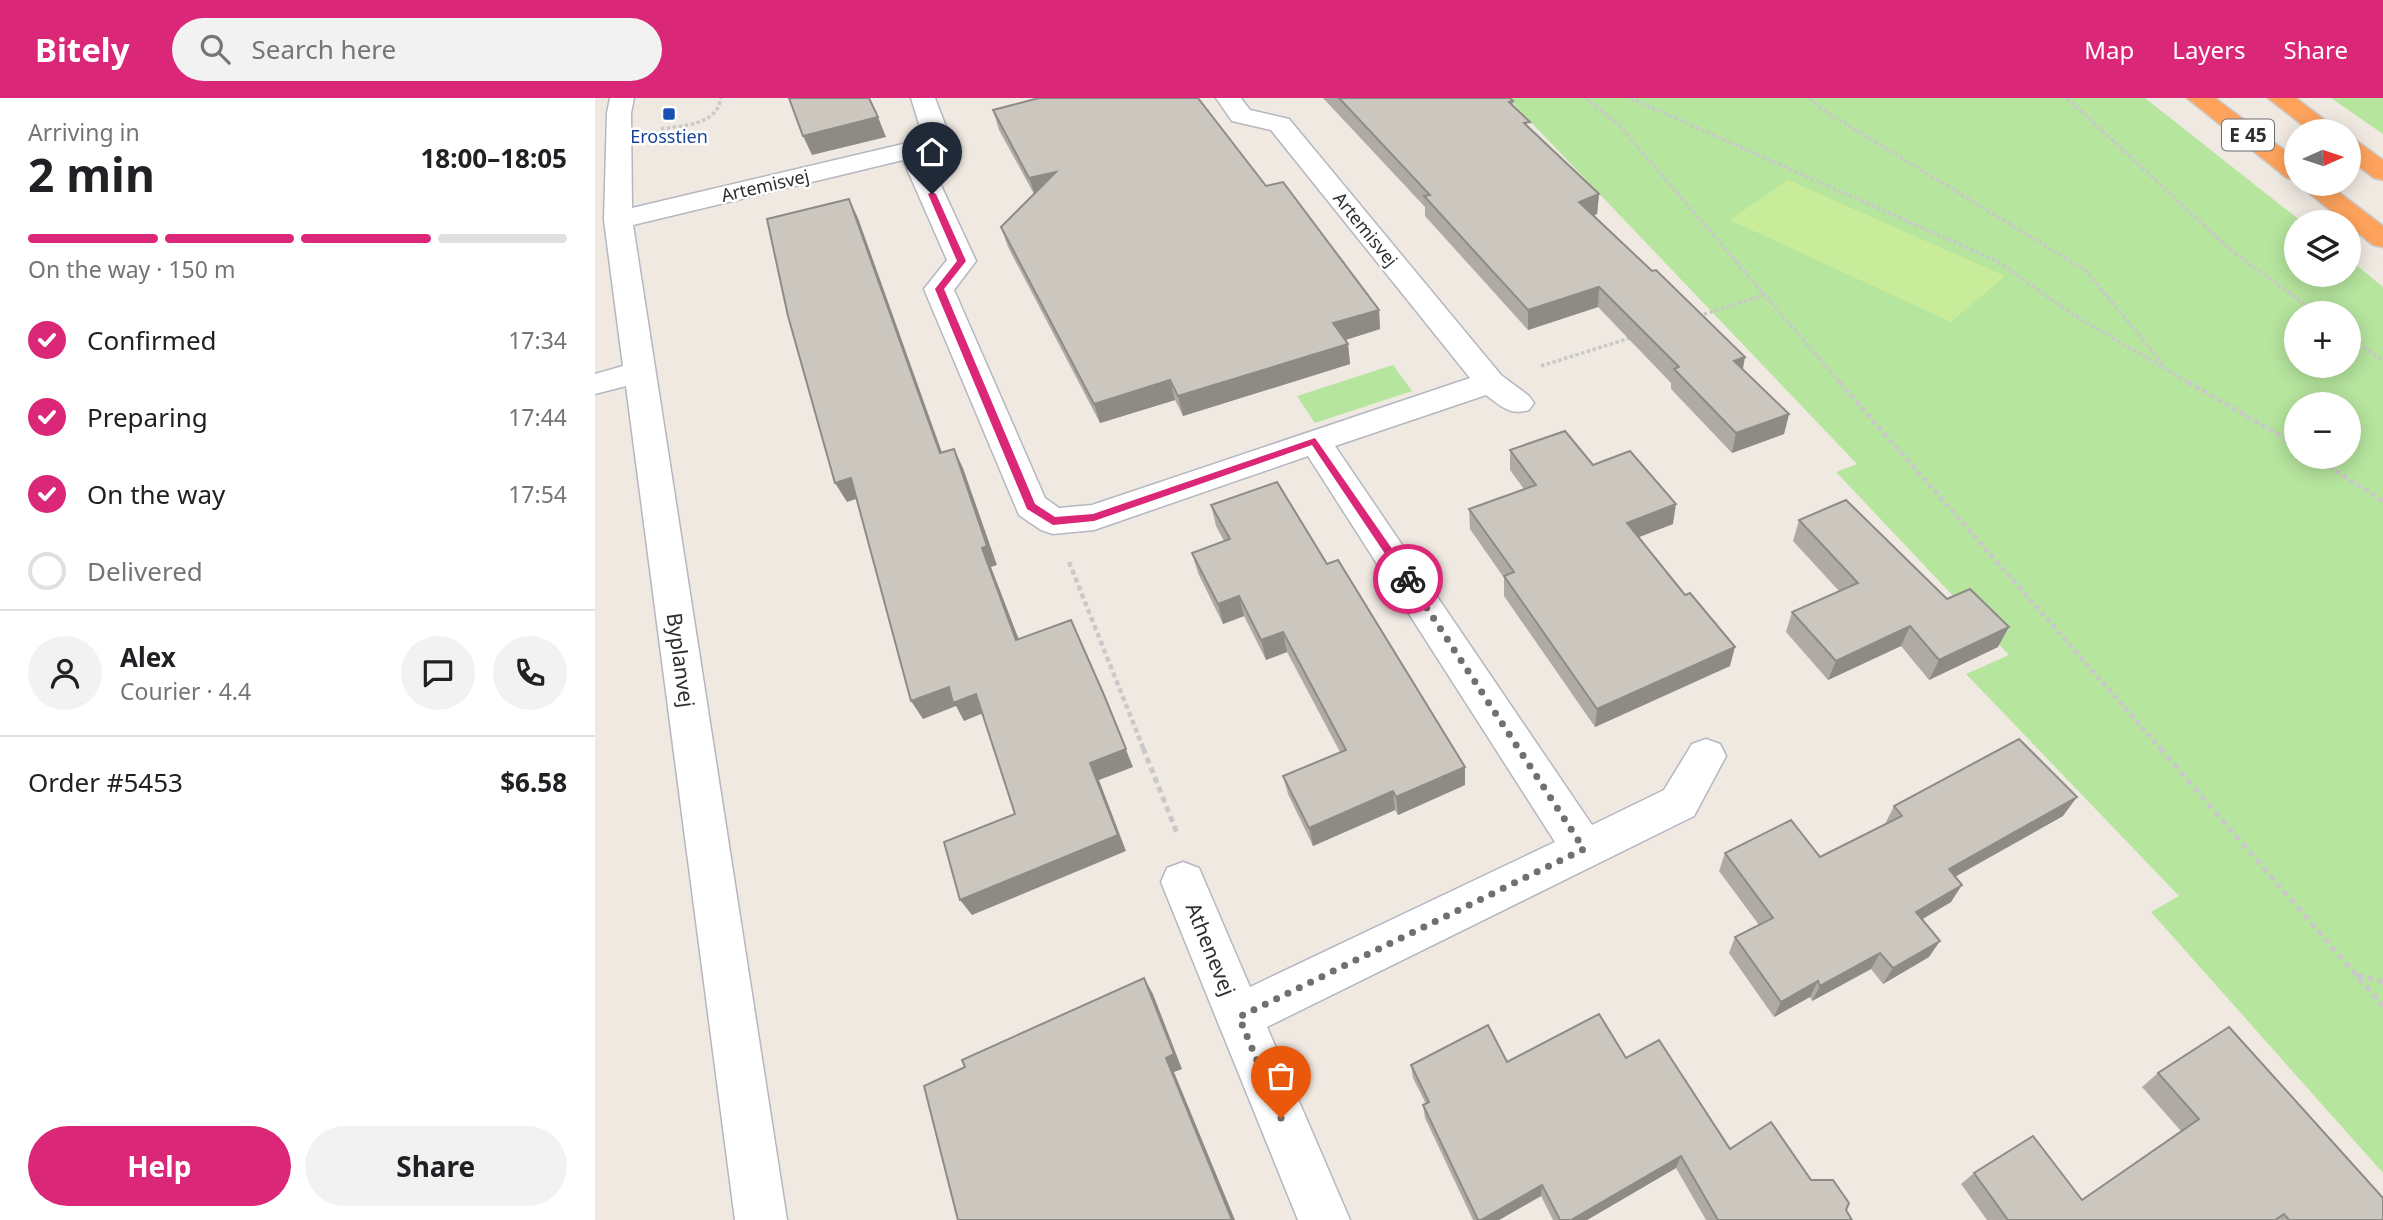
<!DOCTYPE html>
<meta charset="utf-8">
<style>
body{margin:0;font-family:"Noto Sans",sans-serif;background:#f2f2f2;color:#202124;height:100vh;display:flex;flex-direction:column;font-size:26px;white-space:nowrap}
*{box-sizing:border-box;margin:0}
p{font-size:23px;color:#757577}
.icon{flex:none;width:38px;height:38px;fill:none;stroke:currentColor;stroke-width:2;stroke-linecap:round;stroke-linejoin:round}
.map{position:relative;flex:1;overflow:hidden}
.drawer{display:flex;flex-direction:column;background:#fff;width:595px}
.drawer>*{flex:none}
.needle{width:46px;rotate:87deg}
.buttons{position:absolute;left:1689px;top:21px;display:grid;gap:14px}
.buttons a{display:grid;place-items:center;width:77px;height:77px;border-radius:50%;background:#fff;box-shadow:0 4px 18px #0003;font-size:35px}
.pin{position:absolute;display:grid;place-items:center;width:60px;height:60px;color:#fff;margin:-72px -30px;border-radius:50% 50% 50% 0;rotate:-45deg;box-shadow:0 0 7px #0007}
.pin .icon{rotate:45deg}
.courier{position:absolute;display:grid;place-items:center;width:70px;height:70px;margin:-35px;border:5px solid #db2777;border-radius:50%;background:#fff;color:#222;box-shadow:0 2px 9px #0007}
.summary em{font-style:normal;font-weight:700}
.summary div{display:flex;flex-direction:column-reverse}
.summary{display:flex;align-items:center;justify-content:space-between;height:119px;padding:0 28px}
h1{font-size:46px;font-weight:700;line-height:52px}
.bar{display:grid;grid-template-columns:repeat(4,1fr);gap:10px 7px;align-content:center;height:84px;padding:0 28px}
.bar i{height:9px;border-radius:5px;background:#e0e0e0}
.bar .selected{background:#db2777}
.bar p{grid-column:span 4}
.line{display:flex;align-items:center;gap:18px;padding:0 28px;border-top:2px solid #e0e0e0}
.line div{flex:1}
.round{display:grid;place-items:center;flex:none;width:74px;height:74px;border-radius:37px;background:#f2f2f2}
ol{padding:0 28px;list-style:none}
li{display:flex;align-items:center;gap:21px;height:77px}
li p{margin-inline-start:auto}
li .icon{padding:7px;border-radius:50%;background:#db2777;color:#fff;stroke-width:4}
li:last-child{color:#757577}
li i{width:38px;height:38px;border:4px solid #e0e0e0;border-radius:50%}
.cta{display:flex;gap:14px;margin-top:auto;padding:14px 28px}
.cta a{flex:1;height:80px;border-radius:42px;background:#db2777;color:#fff;font-size:28px;font-weight:700;line-height:80px;text-align:center}
.cta a+a{background:#f2f2f2;color:#202124}
header{display:flex;align-items:center;gap:42px;box-sizing:border-box;height:98px;padding:0 35px;background:#db2777;color:#fff}
header strong{font-size:33px}
nav{display:flex;gap:38px;margin-inline-start:auto;font-size:24px}
.search{width:490px;height:63px;background:#f2f2f2;display:flex;align-items:center;gap:18px;box-sizing:border-box;padding:0 24px;border-radius:38px;color:#757577;font-size:26px}
main{display:flex;flex:1;min-height:0}
.map>svg:first-child{display:block}
</style>
<header>
<strong>Bitely</strong>
<div class="search"><svg class="icon" aria-label="search" viewBox="0 0 24 24"><circle cx="10" cy="10" r="6"/><path d="M15 15l6 6"/></svg>Search here</div>
<nav><a>Map</a><a>Layers</a><a>Share</a></nav>
</header>
<main>
<section class="drawer">
<div class="summary"><div><h1>2 min</h1><p>Arriving in</p></div><em>18:00–18:05</em></div>
<div class="bar"><i class="selected"></i><i class="selected"></i><i class="selected"></i><i></i><p>On the way · 150 m</p></div>
<ol>
<li><svg class="icon" aria-label="check" viewBox="0 0 24 24"><path d="M5 12l5 5 9-10"/></svg>Confirmed<p>17:34</p></li>
<li><svg class="icon" aria-label="check" viewBox="0 0 24 24"><path d="M5 12l5 5 9-10"/></svg>Preparing<p>17:44</p></li>
<li><svg class="icon" aria-label="check" viewBox="0 0 24 24"><path d="M5 12l5 5 9-10"/></svg>On the way<p>17:54</p></li>
<li><i></i>Delivered</li>
</ol>
<div class="line" style="height:126px"><a class="round"><svg class="icon" aria-label="person" viewBox="0 0 24 24"><circle cx="12" cy="8" r="4"/><path d="M4 21q1-7 8-7t8 7"/></svg></a><div><b>Alex</b><p>Courier · 4.4</p></div><a class="round"><svg class="icon" aria-label="chat" viewBox="0 0 24 24"><path d="M4 5h16v11H9l-5 4z"/></svg></a><a class="round"><svg class="icon" aria-label="phone" viewBox="0 0 24 24"><path d="M5 4h4l2 5-3 2q2 4 5 5l2-3 5 2v4C11 20 4 13 5 4z"/></svg></a></div>
<div class="line" style="height:91px"><div>Order #5453</div><b>$6.58</b></div>
<div class="cta"><a>Help</a><a>Share</a></div>
</section>
<div class="map">
<svg width="1788" height="1122" viewBox="0 0 1788 1122">
<rect width="100%" height="100%" fill="#efe9e1"/>
<!-- green -->
<g fill="#b6e59e" fill-rule="evenodd">
<path d="M913,0H1550L1707,124H1701V177H1754V161L1788,189V1075L1556,814L1584,798L1371,576L1414,557L1241,374L1262,366ZM1701,215H1754V268H1701ZM1701,306H1754V359H1701Z"/>
<polygon points="1736,0 1788,0 1788,36"/>
<polygon points="798,267 817,293 720,325 702,298"/>
</g>
<!-- pitch -->
<polygon fill="#c9ec9a" points="1192,82 1193,82 1410,178 1356,224 1135,122"/>
<g fill="none" stroke-linecap="round" stroke-linejoin="round">
<!-- minor casing -->
<g stroke="#b4b7c1" stroke-width="3">
<path id="minor" d="M15,0H39L36,15L37,110L308,46L323,38L325,29L316,0H340L351,29L344,47L331,55L381,163L359,192L450,400L464,410L497,407L875,280L676,32L637,23L621,0H646L655,12L694,21L906,277L934,298L939,305L934,312C915,318 906,308 891,297L740,348L997,727L1069,692L1097,646L1111,641L1125,646L1131,658L1099,718L672,929L755,1122H703L566,784L572,770L588,764L604,770L655,889L960,744L713,358L499,432L458,436L446,432L424,417L329,191L352,162L308,62L38,127L192,1122H140L31,288L0,296V276L28,268L9,122L12,15Z"/>
</g>
<!-- highway casing -->
<g stroke="#c9c9c9" stroke-width="3">
<g id="highway">
<polygon points="1592,0 1620,0 1701,61 1701,82 1692,80"/>
<polygon points="1673,0 1701,0 1744,33 1715,33"/>
<polygon points="1754,41 1763,44 1788,62 1788,82 1779,80 1754,61"/>
<polygon points="1703,86 1733,86 1788,128 1788,149 1778,147"/>
</g>
</g>
<!-- path-far2 -->
<g stroke="#c9c9c9" stroke-width="3.5" stroke-dasharray="3.5 2.5" stroke-linecap="butt">
<polyline points="991,0 1024,27 1246,286"/>
<polyline points="1035,0 1402,163 1477,216 1596,286"/>
<polyline points="1215,0 1228,12 1490,172 1568,266"/>
<polyline points="1472,0 1638,154 1722,215"/>
<path d="M66,31C89,27 121,28 126,0"/>
<polyline points="1103,218 1169,197"/>
<polyline points="1754,238 1788,263"/>
<polyline points="946,268 1038,239"/>
</g>
<!-- path-far1 -->
<g stroke="#c9c9c9" stroke-width="4.5" stroke-dasharray="5 3.5" stroke-linecap="butt">
<polyline points="1244,284 1567,652"/>
<polyline points="1593,284 1701,347"/>
<polyline points="1719,359 1788,403"/>
<polyline points="474,464 549,652"/>
</g>
<!-- path -->
<g stroke="#c9c9c9" stroke-width="5" stroke-dasharray="6 4.5" stroke-linecap="butt">
<polyline points="548,650 582,735"/>
<polyline points="1565,650 1788,908"/>
<polyline points="1762,877 1788,884"/>
</g>
<!-- minor -->
<use href="#minor" fill="#fff" fill-rule="evenodd"/>
<!-- highway -->
<use href="#highway" fill="#ffa35c" fill-rule="evenodd"/>
</g>
<!-- wall -->
<g fill="#afaba4">
<polygon points="728,0 915,0 918,3 918,8 934,30 1004,96 1002,116 998,118 1057,173 1150,259 1148,271 1194,316 1189,336 1137,355 1076,291 1076,285 1003,209 933,232 830,118 830,109"/>
<polygon points="398,12 671,88 784,212 785,231 750,242 753,246 755,266 588,318 580,302 505,325 413,149 406,129 439,96 404,32"/>
<polygon points="915,352 998,367 1078,426 1043,439 1135,568 1000,629 909,498 909,480 875,431 874,411 929,391 915,372"/>
<polygon points="616,407 732,466 870,669 870,687 803,717 800,712 718,748 693,696 688,678 745,654 692,554 671,562 649,518 628,526 603,475 597,455 629,443 621,428"/>
<polygon points="1204,422 1352,501 1403,549 1334,582 1306,548 1233,582 1191,534 1197,514 1244,493 1198,443"/>
<polygon points="1299,708 1468,718 1360,779 1356,804 1327,821 1334,859 1288,886 1276,871 1217,903 1215,899 1179,919 1134,855 1140,839 1164,827 1124,773 1130,755 1225,759 1290,726"/>
<polygon points="1031,960 1135,1051 1216,1082 1251,1112 1257,1122 1111,1122 1081,1070 992,1122 958,1122 946,1098 904,1122 878,1122 830,1020 828,1007 831,1006 818,980 816,967"/>
<polygon points="1563,975 1788,1122 1392,1122 1366,1086 1379,1075 1487,1102 1586,1033 1547,989"/>
</g>
<!-- shaded-wall -->
<g fill="#8e8b86">
<polygon points="283,19 291,39 217,57 208,38"/>
<polygon points="461,74 441,100 434,80"/>
<polygon points="1004,96 1002,116 983,124 984,104"/>
<polygon points="254,101 263,120 354,374 345,355"/>
<polygon points="1004,189 1003,209 933,232 933,212"/>
<polygon points="784,212 785,231 741,245 738,225"/>
<polygon points="753,246 755,266 588,318 583,298"/>
<polygon points="1150,259 1146,279 1139,263"/>
<polygon points="575,282 580,302 505,325 499,306"/>
<polygon points="1194,316 1189,336 1137,355 1141,335"/>
<polygon points="359,351 368,370 402,467 396,469 431,560 421,542 387,450"/>
<polygon points="256,380 267,399 252,404 240,385"/>
<polygon points="1081,406 1078,426 1029,445 1032,425"/>
<polygon points="644,498 649,518 628,526 623,506"/>
<polygon points="1315,528 1306,548 1233,582 1241,563"/>
<polygon points="1414,529 1403,549 1334,582 1344,562"/>
<polygon points="688,534 692,554 671,562 666,542"/>
<polygon points="1140,549 1135,568 1000,629 1002,611"/>
<polygon points="354,589 381,596 391,614 369,623 361,608 328,621 316,603"/>
<polygon points="509,597 538,669 504,682 531,753 377,817 365,802 495,665"/>
<polygon points="870,669 870,687 803,717 801,699"/>
<polygon points="798,693 800,712 718,748 714,730"/>
<polygon points="1482,699 1468,718 1343,788 1354,771"/>
<polygon points="1367,787 1356,804 1311,831 1321,814"/>
<polygon points="1345,843 1334,859 1288,886 1298,870"/>
<polygon points="1285,855 1276,871 1217,903 1225,888"/>
<polygon points="549,880 558,896 587,971 579,974 640,1122 637,1122 571,960"/>
<polygon points="1223,883 1215,899 1179,919 1186,904"/>
<polygon points="1086,1058 1081,1070 992,1122 976,1122"/>
<polygon points="947,1087 946,1098 904,1122 886,1122"/>
</g>
<!-- building -->
<g fill="#cbc7bf" stroke="#8e8b86" stroke-width="2">
<polygon points="194,0 274,0 283,19 208,38"/>
<polygon points="444,0 603,0 671,88 688,84 784,212 738,225 753,246 583,298 575,282 499,306 406,129 461,74 434,80 398,12"/>
<polygon points="744,0 915,0 918,3 914,4 935,24 929,25 1004,96 984,104 1057,173 1061,172 1150,259 1139,263 1194,316 1141,335 1079,271 1084,269 1004,189 933,212 829,98 835,97"/>
<polygon points="254,101 345,355 359,351 392,448 387,450 421,542 476,522 509,597 531,651 495,665 523,737 365,802 349,744 420,716 381,596 358,605 354,589 316,603 256,380 240,385 193,218 172,121"/>
<polygon points="970,333 998,367 1035,353 1081,406 1032,425 1090,497 1095,495 1140,549 1002,611 909,478 919,474 874,411 941,387 915,352"/>
<polygon points="682,384 732,466 743,462 870,669 801,699 798,693 714,730 688,678 751,652 688,534 666,542 644,498 623,506 597,455 635,441 616,407"/>
<polygon points="1251,402 1352,501 1375,491 1414,529 1344,562 1315,528 1241,563 1197,514 1263,485 1204,422"/>
<polygon points="1424,641 1482,699 1354,771 1367,787 1321,814 1345,843 1298,870 1285,855 1225,888 1223,883 1186,904 1140,839 1178,820 1130,755 1196,722 1225,759 1307,718 1299,708"/>
<polygon points="549,880 579,956 571,960 637,1122 363,1122 329,988 370,969 367,962"/>
<polygon points="1004,916 1031,960 1064,942 1135,1051 1176,1024 1216,1082 1238,1082 1254,1105 1251,1112 1257,1122 1123,1122 1086,1058 976,1122 965,1122 947,1087 886,1122 883,1122 828,1007 834,1004 816,967 893,927 912,964"/>
<polygon points="1634,929 1788,1100 1788,1122 1694,1122 1689,1116 1680,1122 1413,1122 1379,1075 1438,1038 1487,1102 1604,1021 1563,975"/>
</g>
<!-- route -->
<polygon fill="#db2777" points="337,94 341,96 371,163 349,191 440,406 460,419 498,416 720,340 816,478 816,484 809,484 717,347 499,423 458,427 432,411 340,191 362,163 333,96"/>
<g fill="none" stroke-linecap="round" stroke-linejoin="round">
<!-- done -->
<polyline stroke="#726f6d" stroke-width="7" stroke-dasharray="0 12.6" points="686,1020 644,919 989,751 813,481"/>
</g>
<!-- markers -->
<rect fill="#1a4fb4" stroke="#fff" stroke-width="2.5" x="67" y="9" width="14" height="14" rx="3.5"/>
<g text-anchor="middle" dominant-baseline="central" stroke-width="5" stroke-linejoin="round" paint-order="stroke">
<!-- far-transit labels -->
<g font-size="18" fill="#164399" stroke="#fff">
<text x="74" y="38">Erosstien</text>
</g>
<!-- far-street labels -->
<g font-size="18" fill="#2e2e2e" stroke="#fff">
<text transform="translate(170 87) rotate(-13)">Artemisvej</text>
<text transform="translate(771 131) rotate(51)">Artemisvej</text>
</g>
<!-- shield labels -->
<rect fill="#fff" stroke="#6d6d6d" stroke-width="2" x="1627" y="21.5" width="52" height="31" rx="5"/>
<g font-size="19" font-weight="bold" fill="#2e2e2e">
<text x="1653" y="37">E 45</text>
</g>
<!-- street labels -->
<g font-size="21" fill="#2e2e2e" stroke="#fff">
<text transform="translate(86 562) rotate(82)">Byplanvej</text>
<text transform="translate(616 851) rotate(68)">Athenevej</text>
</g>
</g>
</svg>
<div class="buttons">
<a><svg class="needle" viewBox="-14 -14 28 28"><path d="M0-13l5 13h-10z" fill="#e53935"/><path d="M0 13l5-13h-10z" fill="#757577"/></svg></a>
<a><svg class="icon" aria-label="layers" viewBox="0 0 24 24"><path d="M12 4l9 5-9 5-9-5zM3 14l9 5 9-5"/></svg></a>
<a>+</a>
<a>−</a>
</div>
<div class="pin" style="left:686px;top:1020px;background:#ea580c"><svg class="icon" aria-label="bag" viewBox="0 0 24 24"><path d="M5 8h14l-1 12H6zM9 8a3 3 0 0 1 6 0"/></svg></div>
<div class="pin" style="left:337px;top:96px;background:#1f2937"><svg class="icon" aria-label="home" viewBox="0 0 24 24"><path d="M3 11l9-7 9 7M6 9v11h12V9"/></svg></div>
<div class="courier" style="left:813px;top:481px"><svg class="icon" aria-label="bike" viewBox="0 0 24 24"><circle cx="6" cy="16" r="4"/><circle cx="18" cy="16" r="4"/><path d="M6 16l4-8h5l3 8M10 8l3 8H6M13 5h3"/></svg></div>
</div>
</main>
